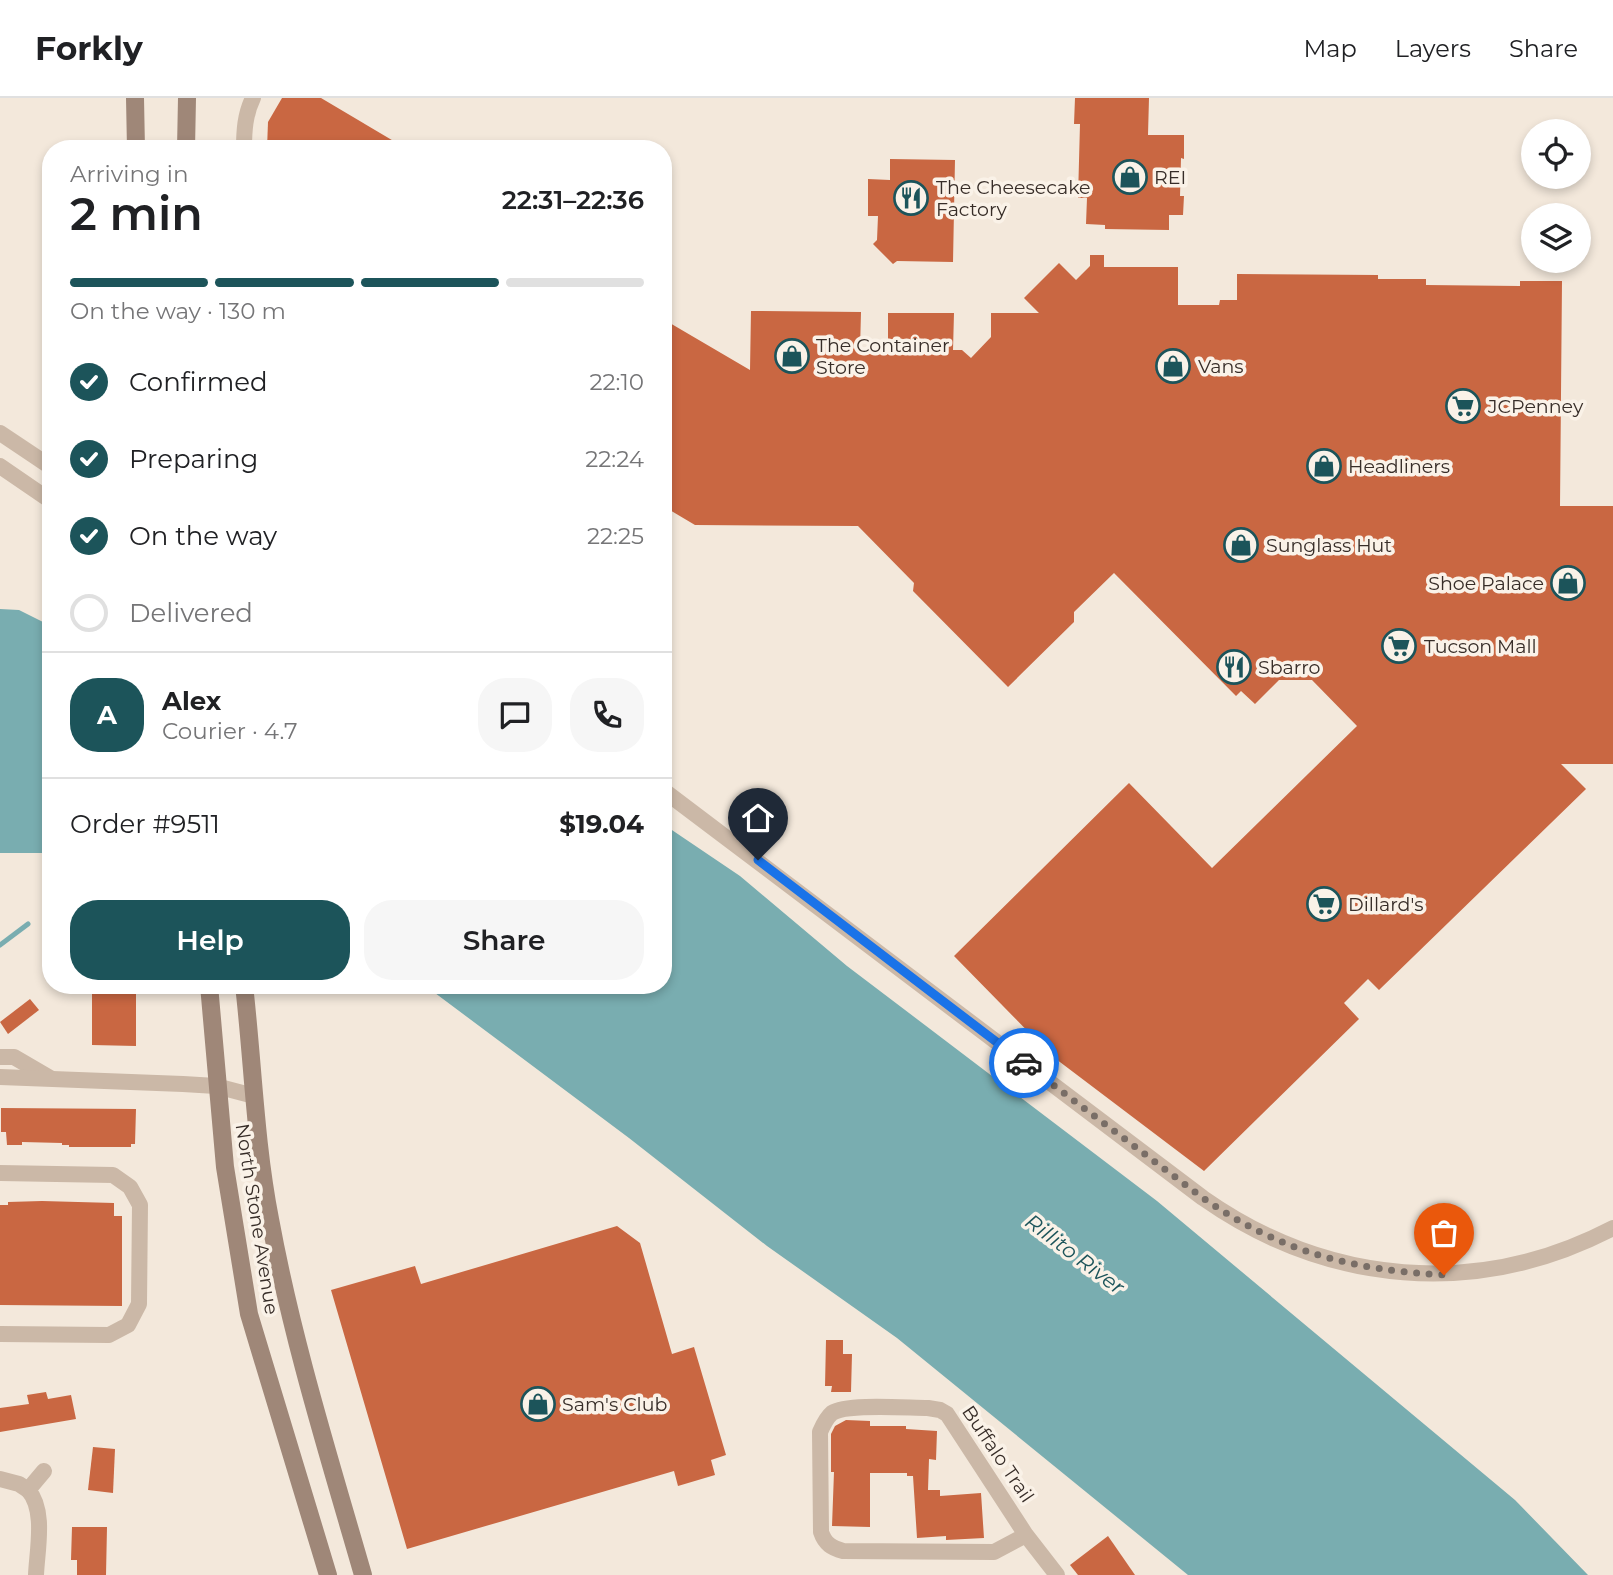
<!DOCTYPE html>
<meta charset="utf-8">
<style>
body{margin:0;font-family:Montserrat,sans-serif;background:#f6f6f6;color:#202124;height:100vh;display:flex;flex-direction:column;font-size:26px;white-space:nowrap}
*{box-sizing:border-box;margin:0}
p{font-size:23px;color:#757577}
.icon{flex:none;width:38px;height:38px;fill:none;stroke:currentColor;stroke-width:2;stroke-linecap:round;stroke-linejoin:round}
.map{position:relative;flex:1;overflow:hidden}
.details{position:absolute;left:42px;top:42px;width:630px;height:854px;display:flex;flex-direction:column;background:#fff;border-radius:28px;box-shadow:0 4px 10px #0003}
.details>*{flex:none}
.tools{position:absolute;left:1521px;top:21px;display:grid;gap:14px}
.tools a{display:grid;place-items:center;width:70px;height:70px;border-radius:50%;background:#fff;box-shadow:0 4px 10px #0003;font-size:35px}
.pin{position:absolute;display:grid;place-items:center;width:60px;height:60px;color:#fff;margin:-72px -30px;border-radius:50% 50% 50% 0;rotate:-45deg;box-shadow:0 0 7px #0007}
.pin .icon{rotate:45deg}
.courier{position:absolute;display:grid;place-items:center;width:70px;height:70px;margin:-35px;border:5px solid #1a73e8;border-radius:50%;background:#fff;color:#222;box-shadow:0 2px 9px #0007}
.head em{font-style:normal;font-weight:600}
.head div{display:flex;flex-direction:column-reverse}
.head{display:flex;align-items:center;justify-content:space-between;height:119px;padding:0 28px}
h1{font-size:46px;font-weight:600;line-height:52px}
.bar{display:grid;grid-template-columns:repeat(4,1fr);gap:10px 7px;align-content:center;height:84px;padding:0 28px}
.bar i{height:9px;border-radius:5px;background:#e0e0e0}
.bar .active{background:#1c545a}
.bar p{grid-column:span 4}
.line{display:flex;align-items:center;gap:18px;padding:0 28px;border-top:2px solid #e0e0e0}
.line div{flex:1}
.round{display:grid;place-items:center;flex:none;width:74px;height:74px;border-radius:28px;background:#f6f6f6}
ol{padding:0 28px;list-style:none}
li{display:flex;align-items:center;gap:21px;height:77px}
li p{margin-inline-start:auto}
li .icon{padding:7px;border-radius:50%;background:#1c545a;color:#fff;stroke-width:4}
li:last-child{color:#757577}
li i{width:38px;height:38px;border:4px solid #e0e0e0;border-radius:50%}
.button{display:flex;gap:14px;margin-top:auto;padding:14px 28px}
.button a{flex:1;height:80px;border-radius:28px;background:#1c545a;color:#fff;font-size:28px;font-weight:600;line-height:80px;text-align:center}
.button a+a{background:#f6f6f6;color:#202124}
header{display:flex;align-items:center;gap:42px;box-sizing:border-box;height:98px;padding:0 35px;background:#fff;border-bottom:2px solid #e0e0e0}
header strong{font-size:33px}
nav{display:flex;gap:38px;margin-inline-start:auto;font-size:24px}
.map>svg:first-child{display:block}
</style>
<header>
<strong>Forkly</strong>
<nav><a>Map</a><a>Layers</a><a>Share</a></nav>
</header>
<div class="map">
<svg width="1613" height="1477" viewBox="0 0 1613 1477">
<rect width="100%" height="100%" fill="#f3e8db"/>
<!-- water -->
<g fill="#79adb0">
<polygon points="0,511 19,512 51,528 51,755 0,755"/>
<polygon points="663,726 740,778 847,868 1157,1103 1515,1402 1588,1477 1188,1477 897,1240 767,1148 629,1040 435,895 416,887 663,887"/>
</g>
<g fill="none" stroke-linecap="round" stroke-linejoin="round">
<!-- stream -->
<polyline stroke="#79adb0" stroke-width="5" points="0,847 28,826"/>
</g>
<!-- building -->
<g fill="#c96742">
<polygon points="282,0 321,0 407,51 267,51 268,24"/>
<polygon points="1075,0 1149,0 1148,37 1184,37 1184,61 1181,60 1180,98 1184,98 1183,117 1169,117 1169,132 1105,131 1105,127 1086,126 1087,100 1078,100 1080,26 1074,26"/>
<polygon points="890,61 955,62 953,164 897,163 893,166 873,146 877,142 878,118 868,118 868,81 890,82"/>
<polygon points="1090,157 1104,157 1104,169 1178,169 1178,207 1219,207 1220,202 1237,202 1237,176 1378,177 1378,181 1426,181 1426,187 1520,188 1520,183 1562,183 1560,408 1613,408 1613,666 1561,666 1586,691 1379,892 1368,881 1344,905 1359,921 1204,1073 1052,958 954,858 1129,685 1212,770 1357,628 1312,582 1279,582 1255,606 1241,593 1236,598 1114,475 1074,514 1074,524 1008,589 913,493 914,485 858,428 695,427 663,408 663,221 750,272 751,213 861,214 860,252 888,252 888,215 954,215 953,252 962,252 971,260 991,239 991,215 1039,215 1024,200 1059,165 1076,182 1090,168"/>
<polygon points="136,887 136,948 92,947 92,888"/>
<polygon points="30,901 39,912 8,936 0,924"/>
<polygon points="1,1010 136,1011 135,1046 131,1046 131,1049 69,1049 69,1047 62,1047 62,1045 22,1044 22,1047 7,1047 6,1034 1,1034"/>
<polygon points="42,1103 114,1105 114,1118 122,1118 122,1208 0,1207 0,1107 8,1107 8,1104"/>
<polygon points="617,1128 640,1145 672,1256 694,1249 726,1357 711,1362 715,1377 678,1388 674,1373 407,1451 331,1192 415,1168 421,1186"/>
<polygon points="826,1242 843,1242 843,1256 852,1256 851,1294 831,1294 832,1288 825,1288"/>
<polygon points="46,1294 48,1301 71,1297 76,1321 0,1334 0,1310 29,1306 27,1297"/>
<polygon points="846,1322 870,1323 870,1328 906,1328 906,1331 937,1333 936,1362 929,1361 928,1392 940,1392 940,1398 981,1395 984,1440 946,1442 946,1438 917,1440 913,1378 907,1378 907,1375 870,1375 870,1429 832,1428 834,1374 831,1374 831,1336 835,1328"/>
<polygon points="93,1349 115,1351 113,1395 88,1392"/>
<polygon points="72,1429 107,1429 106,1477 77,1477 77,1462 71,1462"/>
<polygon points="1108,1438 1135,1477 1078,1477 1070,1467"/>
</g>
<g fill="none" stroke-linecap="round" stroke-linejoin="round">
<!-- minor -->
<g stroke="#cbb8a7" stroke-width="16">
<path d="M244,51C244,33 245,16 253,0"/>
<polyline points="0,335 51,369"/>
<polyline points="0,368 51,403"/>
<path d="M663,692L1203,1100C1327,1187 1477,1201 1613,1130"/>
<polyline points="0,959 14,959 50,980"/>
<polyline points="0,979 183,986 216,988 254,998"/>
<polyline points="0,1075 113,1077 130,1089 140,1107 139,1206 128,1227 109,1237 0,1236"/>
<polyline points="0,1381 19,1386 28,1392"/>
<path d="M1026,1437L994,1454L843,1453C832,1450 825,1446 821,1434L820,1334C823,1327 826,1320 832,1315C847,1305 907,1310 928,1310L940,1312L947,1316L1026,1437L1057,1477"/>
<path d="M36,1477C37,1452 46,1412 28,1392L44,1373"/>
</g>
<!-- secondary -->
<g stroke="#9f8778" stroke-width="18">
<polyline points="135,0 136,51"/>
<polyline points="186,51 187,0"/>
<polyline points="209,887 225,1069 249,1216 328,1477"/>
<path d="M244,887C253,965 255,1044 270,1121C292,1241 329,1359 363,1477"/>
</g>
</g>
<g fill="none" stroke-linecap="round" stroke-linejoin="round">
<!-- done -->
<path stroke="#796e67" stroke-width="7" stroke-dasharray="0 12.6" d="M1024,965L1203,1100C1283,1155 1349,1171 1444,1177"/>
<!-- route -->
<polyline stroke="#1a73e8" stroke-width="9" points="758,762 1024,965"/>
</g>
<!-- icons -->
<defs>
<g id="shop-ring" transform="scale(1.75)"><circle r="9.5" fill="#faf2e8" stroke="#1c545a" stroke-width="1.5"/><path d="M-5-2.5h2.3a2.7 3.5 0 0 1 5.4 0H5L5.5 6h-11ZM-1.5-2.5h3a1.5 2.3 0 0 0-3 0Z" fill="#1c545a"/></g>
<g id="restaurant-ring" transform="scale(1.75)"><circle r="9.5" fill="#faf2e8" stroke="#1c545a" stroke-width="1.5"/><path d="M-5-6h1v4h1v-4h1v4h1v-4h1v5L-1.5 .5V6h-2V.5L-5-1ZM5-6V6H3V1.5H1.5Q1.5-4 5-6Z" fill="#1c545a"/></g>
<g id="supermarket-ring" transform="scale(1.75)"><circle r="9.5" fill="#faf2e8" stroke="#1c545a" stroke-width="1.5"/><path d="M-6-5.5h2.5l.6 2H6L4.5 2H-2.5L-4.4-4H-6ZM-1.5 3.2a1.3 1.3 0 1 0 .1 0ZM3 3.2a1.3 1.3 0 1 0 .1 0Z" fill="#1c545a"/></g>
</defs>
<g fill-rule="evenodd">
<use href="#shop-ring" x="1130" y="79"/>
<use href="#restaurant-ring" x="911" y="100"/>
<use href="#shop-ring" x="792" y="258"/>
<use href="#shop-ring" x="1173" y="268"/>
<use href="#supermarket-ring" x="1463" y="308"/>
<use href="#shop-ring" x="1324" y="368"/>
<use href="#shop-ring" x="1241" y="447"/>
<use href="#shop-ring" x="1568" y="485"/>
<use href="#supermarket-ring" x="1399" y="548"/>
<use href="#restaurant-ring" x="1234" y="569"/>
<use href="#supermarket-ring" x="1324" y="806"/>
<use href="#shop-ring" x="538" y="1306"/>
</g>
<g text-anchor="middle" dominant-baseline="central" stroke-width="7" stroke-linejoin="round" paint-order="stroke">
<!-- poi labels -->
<g font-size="19" fill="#372d28" stroke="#faf2e8" text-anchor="start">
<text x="1154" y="79">REI</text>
<text x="936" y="89">The Cheesecake<tspan x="936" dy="22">Factory</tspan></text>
<text x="816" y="247">The Container<tspan x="816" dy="22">Store</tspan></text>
<text x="1198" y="268">Vans</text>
<text x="1488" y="308">JCPenney</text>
<text x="1348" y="368">Headliners</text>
<text x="1266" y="447">Sunglass Hut</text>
<text x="1544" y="485" text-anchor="end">Shoe Palace</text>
<text x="1424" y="548">Tucson Mall</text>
<text x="1258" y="569">Sbarro</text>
<text x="1348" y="806">Dillard's</text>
<text x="562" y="1306">Sam's Club</text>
</g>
<!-- street labels -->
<g font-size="19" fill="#372d28" stroke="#faf2e8">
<text transform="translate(257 1121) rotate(81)">North Stone Avenue</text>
<text transform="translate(998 1356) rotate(56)">Buffalo Trail</text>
</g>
<!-- water labels -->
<g font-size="21" font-style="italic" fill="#1c545a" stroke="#faf2e8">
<text transform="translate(1075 1156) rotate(37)">Rillito River</text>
</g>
</g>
</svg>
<div class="tools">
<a><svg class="icon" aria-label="locate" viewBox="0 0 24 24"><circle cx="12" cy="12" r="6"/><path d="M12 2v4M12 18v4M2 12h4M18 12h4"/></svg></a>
<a><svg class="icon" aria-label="layers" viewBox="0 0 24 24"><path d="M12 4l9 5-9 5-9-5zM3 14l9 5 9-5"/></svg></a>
</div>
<div class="pin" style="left:1444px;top:1177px;background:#ea580c"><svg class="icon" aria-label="bag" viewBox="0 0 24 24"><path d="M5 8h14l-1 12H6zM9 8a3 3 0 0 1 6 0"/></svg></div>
<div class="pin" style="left:758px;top:762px;background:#1f2937"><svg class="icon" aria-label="home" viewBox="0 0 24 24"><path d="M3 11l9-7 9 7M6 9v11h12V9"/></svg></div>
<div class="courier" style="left:1024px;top:965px"><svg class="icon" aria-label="car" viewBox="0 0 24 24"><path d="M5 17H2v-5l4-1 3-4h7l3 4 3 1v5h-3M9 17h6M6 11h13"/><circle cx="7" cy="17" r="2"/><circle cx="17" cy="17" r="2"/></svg></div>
<section class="details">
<div class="head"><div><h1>2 min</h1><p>Arriving in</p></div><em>22:31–22:36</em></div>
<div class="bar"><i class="active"></i><i class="active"></i><i class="active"></i><i></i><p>On the way · 130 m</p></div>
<ol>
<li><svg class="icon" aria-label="check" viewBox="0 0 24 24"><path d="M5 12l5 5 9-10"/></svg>Confirmed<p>22:10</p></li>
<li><svg class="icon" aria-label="check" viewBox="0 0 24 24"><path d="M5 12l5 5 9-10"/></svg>Preparing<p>22:24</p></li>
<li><svg class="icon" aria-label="check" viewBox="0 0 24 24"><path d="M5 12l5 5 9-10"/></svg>On the way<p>22:25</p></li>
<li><i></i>Delivered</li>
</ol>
<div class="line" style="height:126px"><b class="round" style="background:#1c545a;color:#fff">A</b><div><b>Alex</b><p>Courier · 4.7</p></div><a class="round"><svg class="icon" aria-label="chat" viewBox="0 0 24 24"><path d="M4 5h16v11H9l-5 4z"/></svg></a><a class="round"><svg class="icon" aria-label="phone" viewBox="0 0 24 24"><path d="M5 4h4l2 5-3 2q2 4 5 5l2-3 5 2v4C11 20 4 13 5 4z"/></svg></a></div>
<div class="line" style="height:91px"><div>Order #9511</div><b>$19.04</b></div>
<div class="button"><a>Help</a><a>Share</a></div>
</section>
</div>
